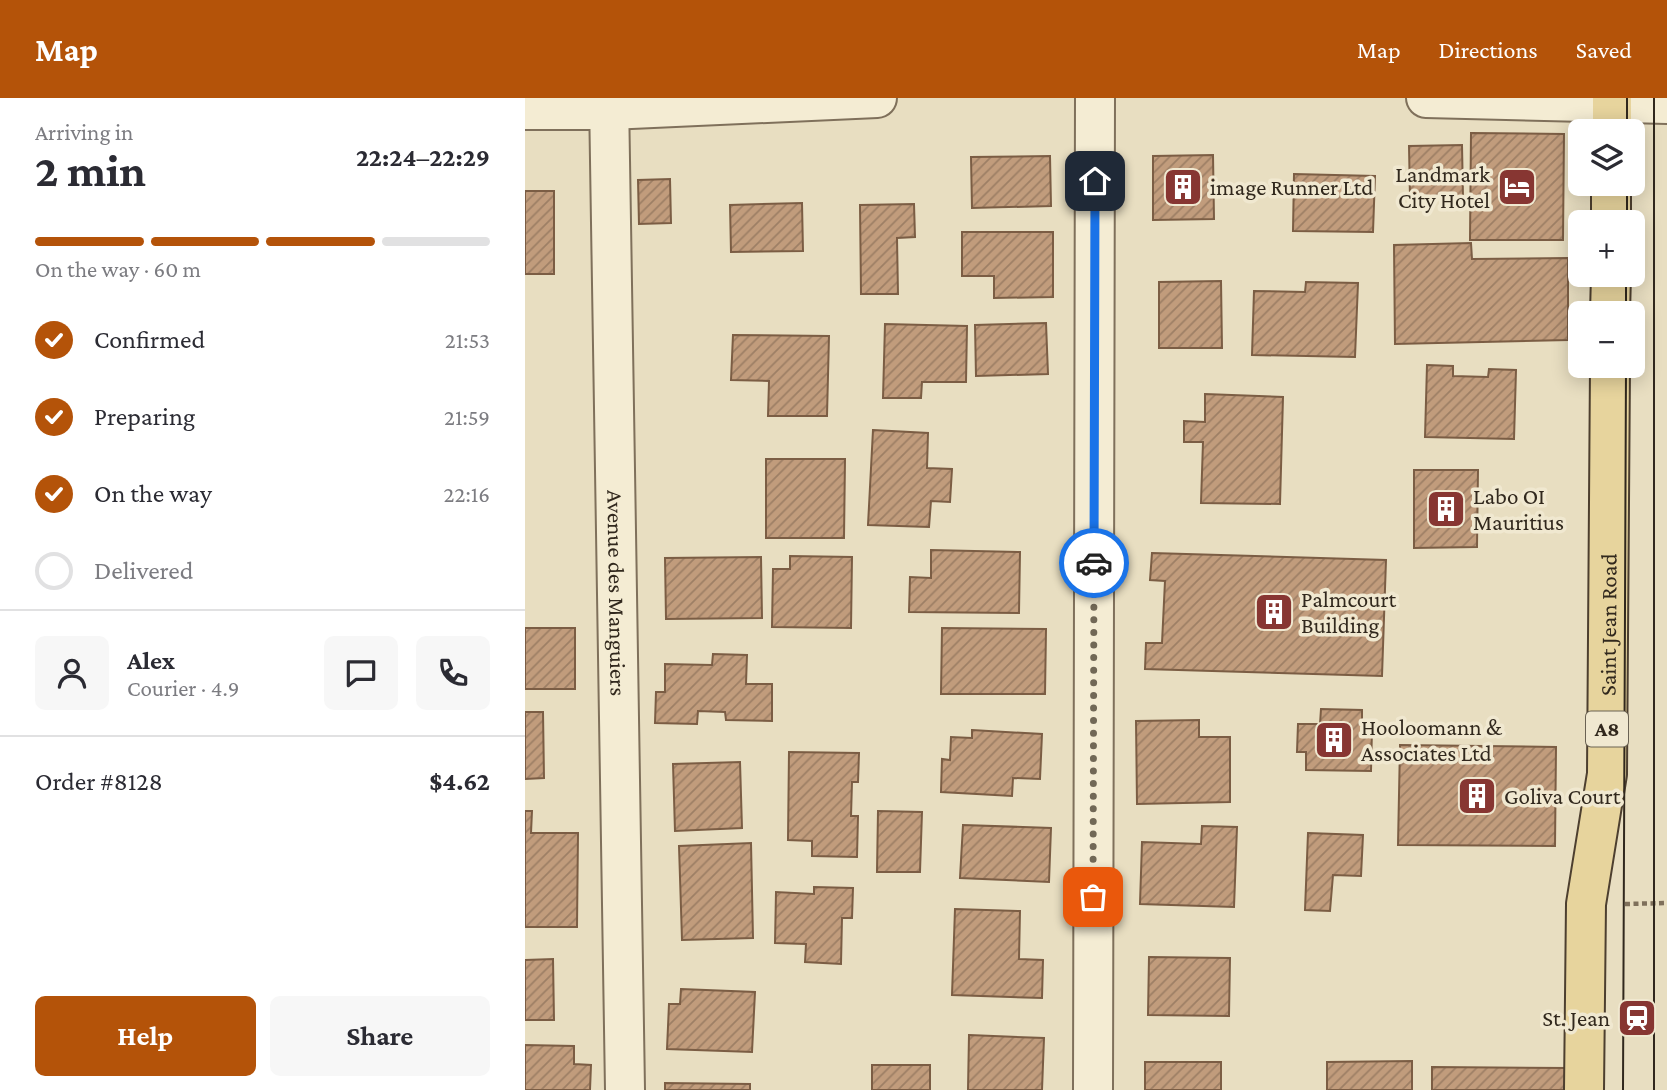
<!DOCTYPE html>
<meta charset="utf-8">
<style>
body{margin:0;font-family:"Crimson Pro",serif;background:#f7f7f7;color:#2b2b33;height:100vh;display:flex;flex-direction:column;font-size:26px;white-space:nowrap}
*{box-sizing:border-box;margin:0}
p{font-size:23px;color:#7c7c81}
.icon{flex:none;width:38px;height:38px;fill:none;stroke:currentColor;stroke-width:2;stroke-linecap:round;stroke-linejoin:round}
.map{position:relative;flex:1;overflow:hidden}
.sheet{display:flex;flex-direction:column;background:#fff;width:525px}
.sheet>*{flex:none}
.controls{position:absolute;left:1043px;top:21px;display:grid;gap:14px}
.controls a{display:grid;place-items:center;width:77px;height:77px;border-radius:10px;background:#fff;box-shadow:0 4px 18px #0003;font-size:35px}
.pin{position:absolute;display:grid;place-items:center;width:60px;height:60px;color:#fff;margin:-30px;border-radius:14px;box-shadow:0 4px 10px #0006}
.courier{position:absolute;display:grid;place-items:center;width:70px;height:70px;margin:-35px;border:5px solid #1a73e8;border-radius:50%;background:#fff;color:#222;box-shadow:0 2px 9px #0007}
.overview em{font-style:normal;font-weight:700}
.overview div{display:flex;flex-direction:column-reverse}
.overview{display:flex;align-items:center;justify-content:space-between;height:119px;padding:0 35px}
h1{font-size:46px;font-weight:700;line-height:52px}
.bar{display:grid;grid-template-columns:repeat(4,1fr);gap:10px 7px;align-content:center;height:84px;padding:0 35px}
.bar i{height:9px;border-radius:5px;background:#e1e1e2}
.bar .selected{background:#b45309}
.bar p{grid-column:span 4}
.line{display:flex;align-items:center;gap:18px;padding:0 35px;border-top:2px solid #e1e1e2}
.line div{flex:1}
.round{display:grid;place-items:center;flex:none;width:74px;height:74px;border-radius:10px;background:#f7f7f7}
ol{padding:0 35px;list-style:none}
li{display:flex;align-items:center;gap:21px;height:77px}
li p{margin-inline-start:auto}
li .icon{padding:7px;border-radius:50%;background:#b45309;color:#fff;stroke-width:4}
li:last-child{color:#7c7c81}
li i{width:38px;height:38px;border:4px solid #e1e1e2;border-radius:50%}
.primary-button{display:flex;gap:14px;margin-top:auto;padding:14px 35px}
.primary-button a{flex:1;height:80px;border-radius:10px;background:#b45309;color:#fff;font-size:28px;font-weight:700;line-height:80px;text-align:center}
.primary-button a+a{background:#f7f7f7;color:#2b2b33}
header{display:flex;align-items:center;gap:42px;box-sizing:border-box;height:98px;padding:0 35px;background:#b45309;color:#fff}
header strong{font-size:33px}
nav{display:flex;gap:38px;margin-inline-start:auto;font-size:24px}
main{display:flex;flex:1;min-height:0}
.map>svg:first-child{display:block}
</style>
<header>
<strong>Map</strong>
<nav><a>Map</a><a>Directions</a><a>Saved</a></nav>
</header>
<main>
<section class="sheet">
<div class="overview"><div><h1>2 min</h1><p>Arriving in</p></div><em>22:24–22:29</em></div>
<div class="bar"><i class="selected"></i><i class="selected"></i><i class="selected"></i><i></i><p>On the way · 60 m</p></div>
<ol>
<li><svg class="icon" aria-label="check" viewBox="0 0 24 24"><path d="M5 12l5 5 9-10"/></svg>Confirmed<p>21:53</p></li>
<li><svg class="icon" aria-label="check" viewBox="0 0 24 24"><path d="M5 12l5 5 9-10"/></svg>Preparing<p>21:59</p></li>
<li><svg class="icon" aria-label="check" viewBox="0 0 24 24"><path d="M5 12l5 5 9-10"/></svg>On the way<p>22:16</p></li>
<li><i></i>Delivered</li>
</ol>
<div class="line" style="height:126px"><a class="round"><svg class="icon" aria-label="person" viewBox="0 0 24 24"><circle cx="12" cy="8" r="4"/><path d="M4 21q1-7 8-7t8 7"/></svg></a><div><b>Alex</b><p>Courier · 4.9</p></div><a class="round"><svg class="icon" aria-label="chat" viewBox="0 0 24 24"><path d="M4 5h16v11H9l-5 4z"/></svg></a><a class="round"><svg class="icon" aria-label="phone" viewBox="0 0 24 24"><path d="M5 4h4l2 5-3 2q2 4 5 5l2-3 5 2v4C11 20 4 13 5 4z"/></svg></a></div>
<div class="line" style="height:91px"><div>Order #8128</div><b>$4.62</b></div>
<div class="primary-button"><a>Help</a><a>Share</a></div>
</section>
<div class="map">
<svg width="1142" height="992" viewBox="0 0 1142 992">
<defs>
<pattern id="building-hatch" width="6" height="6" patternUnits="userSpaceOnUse" patternTransform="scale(1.75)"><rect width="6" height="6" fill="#c19c7c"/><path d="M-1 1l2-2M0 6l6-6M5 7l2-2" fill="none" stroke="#9d7f65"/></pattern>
</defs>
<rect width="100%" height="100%" fill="#e8dec1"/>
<!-- building -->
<g fill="url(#building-hatch)" stroke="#7b5d44" stroke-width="2">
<polygon points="946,35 1039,36 1038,142 945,142"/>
<polygon points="937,47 938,99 885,100 884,48"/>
<polygon points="688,57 689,121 628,122 628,58"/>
<polygon points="525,58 526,108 447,110 446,59"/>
<polygon points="769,76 850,78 848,134 768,133"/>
<polygon points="145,81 146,125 114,126 113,82"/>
<rect x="0" y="93" width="29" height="83"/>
<polygon points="277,105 278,153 206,154 205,107"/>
<polygon points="389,106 390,139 372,140 373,196 336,196 335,107"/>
<polygon points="437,134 528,134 528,199 469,200 469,178 437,178"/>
<polygon points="946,145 947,161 1043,160 1043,242 870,246 869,147"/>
<polygon points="696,183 697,250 634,250 634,184"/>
<polygon points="781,184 833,185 830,259 727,257 729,193 780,194"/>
<polygon points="521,225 523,276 451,278 450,227"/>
<polygon points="360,226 442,228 441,284 397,284 396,300 358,300"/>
<polygon points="208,237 304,238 302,318 243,318 244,283 206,282"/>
<polygon points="902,267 928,268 928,278 963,279 964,271 991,272 989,341 900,339"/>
<polygon points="680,296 758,299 755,406 676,405 678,344 659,344 659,323 680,324"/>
<polygon points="348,332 403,335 402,370 427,371 425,404 406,403 404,429 343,427"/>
<polygon points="241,361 320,361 319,440 241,440"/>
<polygon points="889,372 953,372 952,449 889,450"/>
<polygon points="406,452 495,454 494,515 384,514 385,479 406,480"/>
<polygon points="627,455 861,462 857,578 620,571 621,545 637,545 640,483 625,482"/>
<polygon points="265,458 327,459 326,530 247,529 248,471 265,471"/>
<polygon points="236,459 237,520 141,521 140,460"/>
<rect x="0" y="530" width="50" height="61"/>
<polygon points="417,530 521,531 520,596 416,596"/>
<polygon points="188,556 222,557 221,586 247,586 247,623 201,622 200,614 173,613 172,626 130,625 131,594 140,594 140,566 187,567"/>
<polygon points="796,611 837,612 837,631 847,631 846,673 781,672 781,654 772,654 773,626 795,626"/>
<polygon points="0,614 18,614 19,680 0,681"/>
<polygon points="674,622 674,639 705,639 705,704 612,706 611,623"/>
<polygon points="447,632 517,636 515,681 488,680 487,698 416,694 417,661 425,662 426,639 447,640"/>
<polygon points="875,647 1031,649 1030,748 873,747"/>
<polygon points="264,654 334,655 333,684 327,684 326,718 333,718 332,759 287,758 287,743 263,742"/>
<polygon points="215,664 217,730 150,733 148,666"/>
<polygon points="0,713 7,713 6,735 53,735 52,829 0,829"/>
<polygon points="353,713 397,714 395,774 352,774"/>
<polygon points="438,727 526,730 524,784 435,780"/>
<polygon points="677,728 712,729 709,809 615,806 617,744 676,746"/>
<polygon points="783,735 838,737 836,778 808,777 805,813 780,812"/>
<polygon points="226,745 228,840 157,842 154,748"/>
<polygon points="289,789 328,790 327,820 317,820 316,866 280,864 281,846 250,845 251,794 289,796"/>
<polygon points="430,811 495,813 494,861 518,862 517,900 427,897"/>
<polygon points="624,859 705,860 704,918 623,917"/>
<polygon points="28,861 29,922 0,922 0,862"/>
<polygon points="156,891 230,894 227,954 142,951 144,906 155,906"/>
<polygon points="444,937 519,940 517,992 443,992"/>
<polygon points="0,947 49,948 49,966 66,967 65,992 0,992"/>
<polygon points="887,963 887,992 802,992 802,964"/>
<rect x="620" y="964" width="76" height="28"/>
<rect x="347" y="967" width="58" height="25"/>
<polygon points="907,969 1044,970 1044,992 907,992"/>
<polygon points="140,985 225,986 225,992 140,992"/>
</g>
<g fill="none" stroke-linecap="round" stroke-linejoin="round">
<!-- minor casing -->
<g stroke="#7f705b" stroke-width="42">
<g id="minor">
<path id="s1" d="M84,0L100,992"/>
<polyline points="901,0 1142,6"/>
<polyline points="0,12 84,12 352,0"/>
<polyline points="568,992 570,0"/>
</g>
</g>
<!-- major casing -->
<g stroke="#4d3f2f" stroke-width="42">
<g id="major">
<polyline points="1087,33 1087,0"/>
<polyline points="1086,124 1086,86"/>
<polyline points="1085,215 1086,177"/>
<path id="s2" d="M1059,992L1061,806L1082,676L1085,268"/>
</g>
</g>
<!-- path -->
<polyline stroke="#7f705b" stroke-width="4.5" stroke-dasharray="5 3.5" stroke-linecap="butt" points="1100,806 1142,805"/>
<!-- minor -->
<use href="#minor" stroke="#f4ecd3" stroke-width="38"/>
<!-- major -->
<use href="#major" stroke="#e7d49d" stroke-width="38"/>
<!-- tram -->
<g stroke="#31281d" stroke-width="2">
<polyline points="1129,0 1129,992"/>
<polyline points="1102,33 1102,0"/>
<polyline points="1102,124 1102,86"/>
<polyline points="1101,215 1101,177"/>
<polyline points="1098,992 1101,268"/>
</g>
</g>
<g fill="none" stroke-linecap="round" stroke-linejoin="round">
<!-- done -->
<polyline stroke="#716856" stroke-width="7" stroke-dasharray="0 12.6" points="568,799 569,465"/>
<!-- route -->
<polyline stroke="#1a73e8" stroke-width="9" points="569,465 570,83"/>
</g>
<!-- icons -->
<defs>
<g id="building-square" transform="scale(2.0125)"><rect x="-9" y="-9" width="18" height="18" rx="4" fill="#873632" stroke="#f0e8d0"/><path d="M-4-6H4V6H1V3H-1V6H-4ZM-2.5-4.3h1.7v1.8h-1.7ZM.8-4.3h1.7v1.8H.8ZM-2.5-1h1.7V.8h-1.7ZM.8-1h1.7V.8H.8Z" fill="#fff"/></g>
<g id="hotel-square" transform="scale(2.0125)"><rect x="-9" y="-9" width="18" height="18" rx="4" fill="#873632" stroke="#f0e8d0"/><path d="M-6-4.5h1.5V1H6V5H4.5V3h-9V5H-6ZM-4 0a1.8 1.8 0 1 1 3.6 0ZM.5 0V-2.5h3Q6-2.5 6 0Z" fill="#fff"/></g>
<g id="station-square" transform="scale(2.0125)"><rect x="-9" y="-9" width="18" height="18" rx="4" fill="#873632" stroke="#f0e8d0"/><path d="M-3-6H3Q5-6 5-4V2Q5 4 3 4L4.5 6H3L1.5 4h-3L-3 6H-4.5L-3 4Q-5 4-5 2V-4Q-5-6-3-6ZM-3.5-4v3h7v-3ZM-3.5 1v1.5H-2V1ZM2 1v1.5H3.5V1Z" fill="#fff"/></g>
</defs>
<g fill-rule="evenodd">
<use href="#building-square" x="658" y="89"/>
<use href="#hotel-square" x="992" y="89"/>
<use href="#building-square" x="921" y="411"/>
<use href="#building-square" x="749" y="514"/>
<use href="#building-square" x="809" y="642"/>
<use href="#building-square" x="952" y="698"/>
<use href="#station-square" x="1112" y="920"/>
</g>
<g text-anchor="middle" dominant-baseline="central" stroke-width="7" stroke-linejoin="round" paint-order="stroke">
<!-- shield labels -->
<rect fill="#f0e8d0" stroke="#6a6253" stroke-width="2" x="1061" y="613.5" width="42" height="35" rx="5"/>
<g font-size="21" font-weight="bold" fill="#31281d">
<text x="1082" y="631">A8</text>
</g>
<!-- poi labels -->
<g font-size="23" fill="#31281d" stroke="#f0e8d0" text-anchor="start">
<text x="965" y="76" text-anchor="end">Landmark<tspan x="965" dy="26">City Hotel</tspan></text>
<text x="685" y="89">image Runner Ltd</text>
<text x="948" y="398">Labo OI<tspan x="948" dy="26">Mauritius</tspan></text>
<text x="776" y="501">Palmcourt<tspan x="776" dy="26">Building</tspan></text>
<text x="836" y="629">Hooloomann &amp;<tspan x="836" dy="26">Associates Ltd</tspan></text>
<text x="979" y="698">Goliva Court</text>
<text x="1085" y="920" text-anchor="end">St. Jean</text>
</g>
<!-- street labels -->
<g font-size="23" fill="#31281d" stroke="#f0e8d0">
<text stroke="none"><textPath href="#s1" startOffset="495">Avenue des Manguiers</textPath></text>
<text stroke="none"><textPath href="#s2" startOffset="467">Saint Jean Road</textPath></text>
</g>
</g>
</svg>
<div class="controls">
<a><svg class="icon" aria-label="layers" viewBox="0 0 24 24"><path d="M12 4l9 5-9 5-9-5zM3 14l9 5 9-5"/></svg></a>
<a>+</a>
<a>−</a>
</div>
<div class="pin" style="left:568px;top:799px;background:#ea580c"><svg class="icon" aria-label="bag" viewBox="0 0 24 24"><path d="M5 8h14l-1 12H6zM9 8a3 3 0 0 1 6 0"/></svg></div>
<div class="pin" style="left:570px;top:83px;background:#1f2937"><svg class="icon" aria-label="home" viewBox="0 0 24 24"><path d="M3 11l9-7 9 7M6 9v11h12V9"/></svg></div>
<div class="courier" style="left:569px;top:465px"><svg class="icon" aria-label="car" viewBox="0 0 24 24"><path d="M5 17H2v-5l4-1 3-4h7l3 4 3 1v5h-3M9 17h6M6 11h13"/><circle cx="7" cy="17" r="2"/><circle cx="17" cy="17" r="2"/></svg></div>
</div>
</main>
